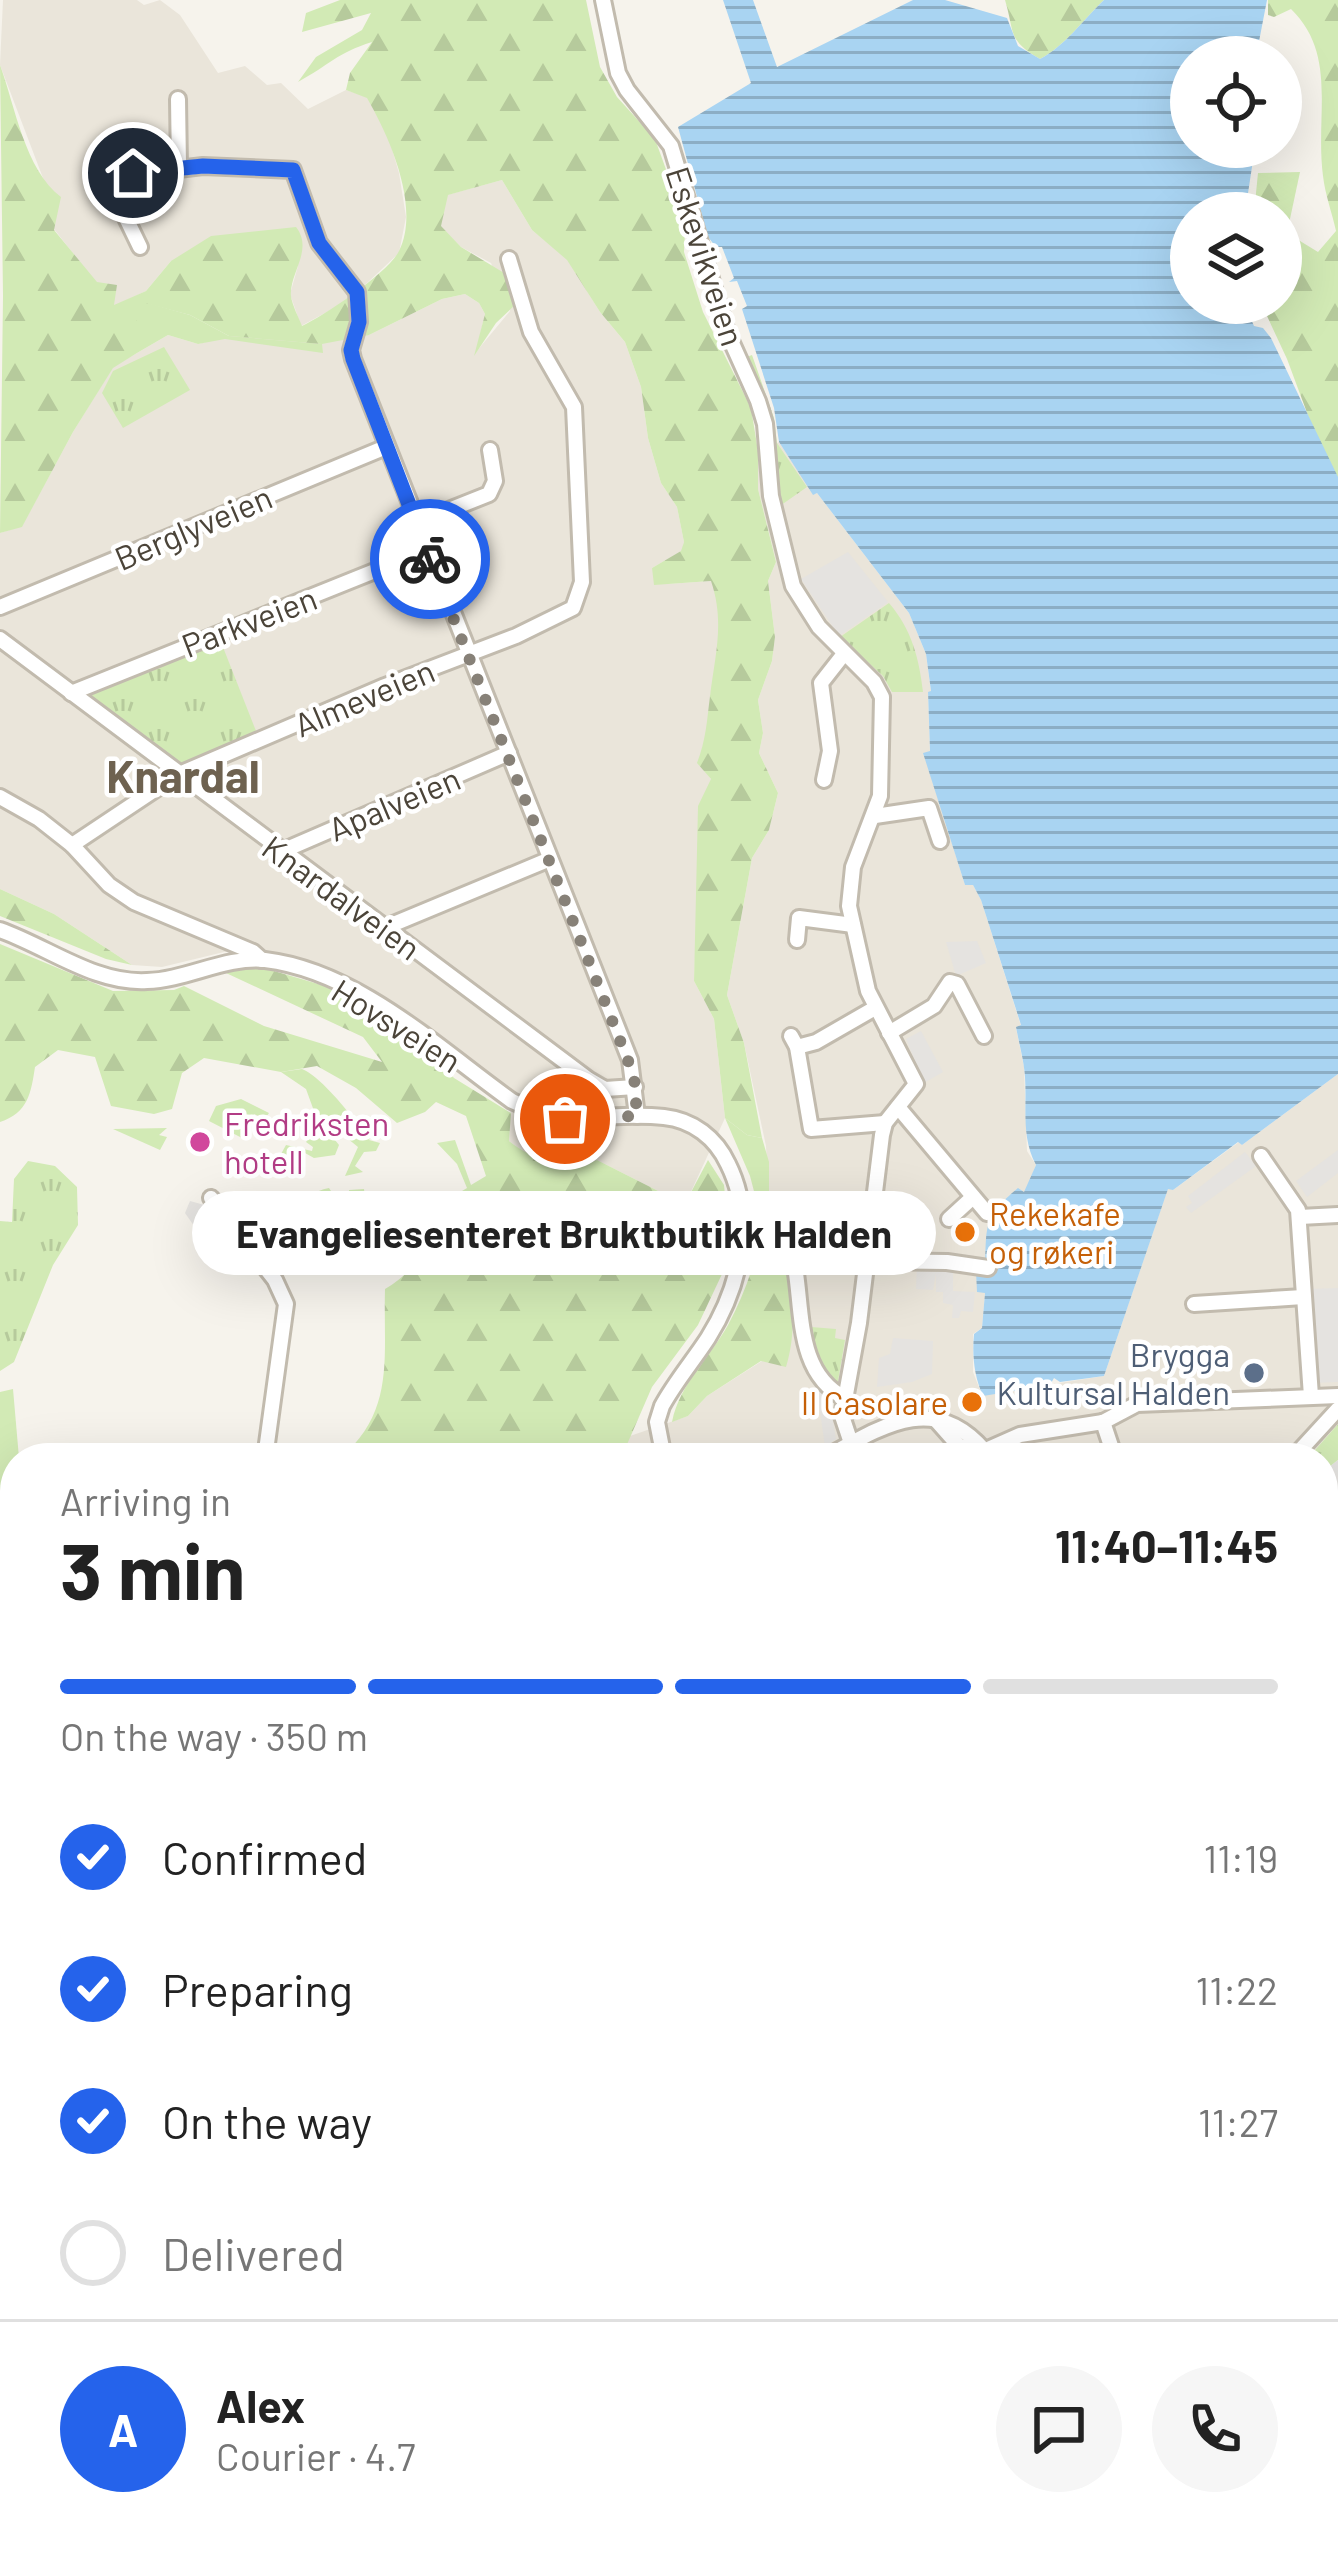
<!DOCTYPE html>
<meta charset="utf-8">
<style>
body{margin:0;font-family:Barlow,sans-serif;background:#f6f6f6;color:#222;height:100vh;display:flex;flex-direction:column;font-size:45px;white-space:nowrap}
*{box-sizing:border-box;margin:0}
p{font-size:39px;color:#767676}
.icon{flex:none;width:66px;height:66px;fill:none;stroke:currentColor;stroke-width:2;stroke-linecap:round;stroke-linejoin:round}
.map{position:relative;flex:1;overflow:hidden}
.details{position:absolute;left:0px;top:1443px;width:1338px;height:1119px;display:flex;flex-direction:column;background:#fff;border-radius:48px 48px 0 0;box-shadow:0 12px 48px #0002}
.details>*{flex:none}
.fabs{position:absolute;left:1170px;top:36px;display:grid;gap:24px}
.fabs a{display:grid;place-items:center;width:132px;height:132px;border-radius:50%;background:#fff;box-shadow:0 12px 48px #0002;font-size:60px}
.pin{position:absolute;display:grid;place-items:center;width:102px;height:102px;color:#fff;margin:-51px;border:6px solid #fff;border-radius:50%;box-shadow:0 3px 12px #0007}
.courier{position:absolute;display:grid;place-items:center;width:120px;height:120px;margin:-60px;border:9px solid #2563eb;border-radius:50%;background:#fff;color:#222;box-shadow:0 3px 15px #0007}
.bubble{position:absolute;height:84px;border-radius:42px;background:#fff;box-shadow:0 12px 48px #0002;font-size:39px;font-weight:700;line-height:84px;text-align:center}
.summary em{font-style:normal;font-weight:700}
.summary div{display:flex;flex-direction:column-reverse}
.summary{display:flex;align-items:center;justify-content:space-between;height:204px;padding:0 60px}
h1{font-size:78px;font-weight:700;line-height:90px}
.bar{display:grid;grid-template-columns:repeat(4,1fr);gap:18px 12px;align-content:center;height:144px;padding:0 60px}
.bar i{height:15px;border-radius:9px;background:#e0e0e0}
.bar .current{background:#2563eb}
.bar p{grid-column:span 4}
.line{display:flex;align-items:center;gap:30px;padding:0 60px;border-top:3px solid #e0e0e0}
.line div{flex:1}
.round{display:grid;place-items:center;flex:none;width:126px;height:126px;border-radius:63px;background:#f6f6f6}
ol{padding:0 60px;list-style:none}
li{display:flex;align-items:center;gap:36px;height:132px}
li p{margin-inline-start:auto}
li .icon{padding:12px;border-radius:50%;background:#2563eb;color:#fff;stroke-width:4}
li:last-child{color:#767676}
li i{width:66px;height:66px;border:6px solid #e0e0e0;border-radius:50%}
.map>svg:first-child{display:block}
</style>
<div class="map">
<svg width="1338" height="2560" viewBox="0 0 1338 2560">
<defs>
<pattern id="forest-firs" width="22" height="20" patternUnits="userSpaceOnUse" patternTransform="scale(3)"><rect width="22" height="20" fill="#d2eab5"/><path d="M5 1l3.5 6h-7zM16 11l3.5 6h-7z" fill="#b6ca9c"/></pattern>
<pattern id="park-tufts" width="24" height="20" patternUnits="userSpaceOnUse" patternTransform="scale(3)"><rect width="24" height="20" fill="#d2eab5"/><path d="M3 7l-1-3M5 7V3M7 7l1-3M15 17l-1-3M17 17v-4M19 17l1-3" fill="none" stroke="#b6ca9c"/></pattern>
<pattern id="water-rules" width="6" height="5" patternUnits="userSpaceOnUse" patternTransform="scale(3)"><rect width="6" height="5" fill="#a9d4f2"/><path d="M0 2.5h6" fill="none" stroke="#8caec5"/></pattern>
</defs>
<rect width="100%" height="100%" fill="#f6f3ec"/>
<!-- residential -->
<g fill="#eae5da">
<polygon points="3,0 137,0 144,5 160,0 180,15 218,73 245,66 267,85 281,83 308,109 346,90 367,97 388,135 399,173 406,217 399,253 349,300 301,326 290,294 298,266 171,261 146,291 114,306 54,229 46,186 0,65"/>
<polygon points="502,180 532,230 567,259 600,312 625,342 641,387 648,438 661,483 677,507 684,542 682,551 652,568 667,584 712,581 719,603 720,650 710,697 707,739 698,762 711,779 699,861 694,981 714,1019 725,1118 688,1198 670,1197 597,1160 584,1166 542,1160 522,1152 509,1141 511,1101 379,1007 253,952 224,952 162,967 132,965 54,914 0,889 0,533 22,526 73,432 113,367 168,335 198,344 229,336 369,335 442,299 465,294 479,303 485,314 476,352 510,311 491,263 461,247 440,226 447,195"/>
<polygon points="779,442 814,494 817,493 909,613 926,654 931,692 928,693 930,752 924,754 965,885 973,885 981,900 1021,1026 1016,1028 1024,1067 1027,1151 1036,1165 985,1293 982,1328 973,1334 973,1372 982,1395 1104,1376 1168,1188 1173,1190 1239,1142 1242,1145 1338,1074 1338,1424 1308,1458 616,1458 622,1455 630,1436 688,1416 707,1396 762,1361 775,1363 777,1231 769,1216 766,1146 744,1043 727,995 752,858 769,830 778,793 759,753 763,733 758,700 772,661 775,637 768,581 776,562 758,489 758,451"/>
<polygon points="1323,1548 1338,1556 1338,1647 1323,1663"/>
<polygon points="815,2547 871,2547 877,2560 803,2560"/>
</g>
<!-- commercial -->
<polygon fill="#f7ead8" points="1338,2064 1338,2206 1323,2158 1323,2068"/>
<!-- green -->
<g fill="#d2eab5">
<polygon points="137,300 190,315 229,336 322,344 323,353 225,339 198,344 168,335 137,353"/>
<path d="M302,1069C319,1076 343,1105 355,1121L373,1116L378,1126L369,1140L380,1143L376,1151L364,1152L355,1166L363,1172L345,1176L358,1147L314,1111L306,1089L281,1072Z"/>
<polygon points="241,1099 269,1113 265,1119 254,1114 242,1138 209,1121 216,1106"/>
<polygon points="725,1118 747,1135 762,1138 769,1162 769,1216 761,1218 750,1176"/>
<polygon points="167,1128 159,1135 167,1137 160,1150 113,1129"/>
<path d="M315,1130C327,1131 332,1136 339,1145L335,1155L314,1158L305,1153L294,1172L276,1163L286,1145L312,1151L313,1147L306,1142Z"/>
<path d="M329,1188L333,1194L251,1244L240,1233L255,1204C313,1228 286,1197 329,1188Z"/>
<polygon points="13,1389 19,1458 15,1458 15,1516 12,1511 0,1507 0,1392"/>
<polygon points="0,1677 15,1683 15,1842 7,1864 0,1871"/>
<path d="M14,1881L15,2009L0,2018C0,1987 0,1899 14,1881Z"/>
</g>
<!-- forest -->
<g fill="url(#forest-firs)">
<path d="M340,0H586L600,67L617,97L655,139L676,197L685,232L684,252L703,312L751,408L758,451V489L776,562L768,581L775,637L772,661L758,700L763,733L759,753L778,793L769,830L752,858L727,995L744,1043L762,1138L747,1135L725,1118L714,1019L694,981L698,806L711,779L697,763C706,740 707,720 710,696C715,655 725,622 711,581L654,585L652,568L681,551L684,542L677,507L661,483L648,438L641,387L625,342L600,312L567,260L532,230L502,180L448,195L441,226L461,247L511,277L516,304L496,323L474,356L485,314L479,303L465,294L442,299L369,335L322,344L229,336L190,315L137,301V353L113,368L73,432L22,527L0,533L3,296L0,65C15,106 25,170 61,197L54,230L97,282L117,285L114,305L146,291L171,261L211,236L296,227C314,250 289,273 291,296C292,305 299,318 302,326C325,315 388,273 399,251C421,207 389,136 367,98L346,90L350,73L372,42C337,53 329,65 298,82L316,57L362,30L371,13L302,32L306,13Z"/>
<path d="M1005,0H1104C1083,20 1065,46 1040,59C1007,40 1015,33 1005,0Z"/>
<path d="M1268,0H1338V496L1287,359L1261,303H1281V213H1254L1258,173L1300,172L1287,233L1318,252L1336,231C1332,213 1325,194 1323,176C1315,114 1338,55 1291,9L1274,17L1268,15Z"/>
<polygon points="0,889 54,914 132,965 106,959 0,916"/>
<path d="M0,944L113,991L174,990L184,986L264,1026L382,1062L363,1037L226,973L257,966L325,986L423,1045L454,1078L511,1113L509,1141C532,1160 569,1172 597,1160L670,1197L688,1198L708,1160L724,1185L731,1255L698,1325L652,1387L622,1456L340,1458C396,1411 383,1356 385,1289C411,1274 424,1251 451,1238L452,1197L467,1188L457,1164L437,1143L455,1140L471,1185L486,1176L466,1116L436,1102L425,1112L397,1123L356,1088L317,1066L281,1072L204,1058L182,1073L172,1109L154,1114L111,1106L95,1057L58,1050L35,1067C31,1093 28,1113 0,1122Z"/>
<polygon points="364,1189 367,1213 357,1223 369,1229 368,1236 356,1237 338,1226 348,1213 349,1190"/>
<path d="M769,1216C792,1258 800,1322 786,1367L761,1361L707,1396L688,1416L672,1422C680,1383 709,1359 728,1325C746,1291 759,1256 761,1218Z"/>
<polygon points="15,2248 15,2547 20,2547 0,2554 0,2253"/>
</g>
<!-- park -->
<g fill="url(#park-tufts)">
<polygon points="164,347 190,390 123,428 102,393 113,371"/>
<polygon points="752,355 774,418 777,443 807,487 777,508 773,433 744,358"/>
<path d="M889,603C912,630 919,658 923,692H892L883,676L840,637Z"/>
<polygon points="219,637 258,736 181,769 92,701 92,690"/>
<polygon points="28,1161 55,1166 77,1187 78,1225 53,1265 14,1362 0,1371 0,1221 12,1222 14,1179"/>
<path d="M811,1327L836,1329L835,1338L845,1340L838,1381H832C820,1363 814,1348 811,1327Z"/>
<polygon points="1338,1424 1338,1460 1323,1472 1323,1458 1308,1458"/>
<polygon points="15,2024 15,2060 0,2133 0,2035"/>
<polygon points="1323,2280 1338,2281 1338,2451 1323,2450"/>
</g>
<!-- parking -->
<g fill="#e5e3e0">
<polygon points="848,552 888,602 839,636 801,579"/>
<polygon points="977,941 986,963 956,976 946,942"/>
<polygon points="921,1031 943,1072 924,1083 906,1039"/>
<polygon points="1338,1150 1338,1173 1307,1197 1296,1181"/>
<polygon points="1245,1152 1256,1166 1191,1213 1186,1207 1192,1203 1188,1196"/>
<polygon points="190,1201 208,1206 240,1246 218,1260 185,1213"/>
<polygon points="917,1266 953,1267 953,1291 975,1292 973,1312 961,1311 959,1318 952,1318 953,1305 943,1303 943,1292 936,1292 936,1273 933,1290 916,1289"/>
<polygon points="1338,1288 1338,1382 1314,1383 1308,1289"/>
<polygon points="893,1338 933,1341 932,1374 912,1382 877,1387 879,1358 890,1354"/>
<polygon points="828,1390 836,1439 825,1447 817,1391"/>
<polygon points="1338,1460 1338,1502 1323,1518 1323,1472"/>
<polygon points="744,2547 791,2547 778,2560 746,2560 739,2552"/>
</g>
<!-- water -->
<g fill="url(#water-rules)">
<path d="M723,0H753L777,67L913,0H945L1007,18L1018,46L1040,59C1065,46 1083,20 1104,0H1267L1256,57H1191V147H1255L1245,213H1191V303H1244L1254,326L1263,328L1271,338L1338,477V1074L1242,1145L1238,1142L1173,1190L1168,1189L1104,1376L1060,1382L1054,1378L1050,1385L983,1396C974,1376 972,1355 974,1334L982,1328L985,1293L977,1292L976,1271L985,1270C987,1225 982,1218 1018,1188L1024,1192L1036,1165C1021,1137 1027,1109 1025,1077C1024,1060 1019,1044 1016,1027L1021,1025L981,900L973,885H965L923,753L930,751L928,692L931,691L926,654L909,613L817,493L813,495L779,442L774,408L742,309L747,306L737,281L729,282L734,278L722,247H716L708,237L678,127L751,83Z"/>
<polygon points="15,1603 15,1641 0,1646 0,1608"/>
<polygon points="1338,1709 1338,1774 1323,1784 1323,1719"/>
<polygon points="531,2547 677,2547 664,2560 481,2560"/>
</g>
<g fill="none" stroke-linecap="round" stroke-linejoin="round">
<!-- minor casing -->
<g stroke="#c2bbae" stroke-width="20">
<g id="minor">
<polyline points="603,0 618,73 627,90 671,146 727,332 758,401 765,424 771,496 793,586 819,627 874,682 882,697 880,796 853,867 849,906 868,991 916,1084 885,1123 882,1135 859,1323 842,1416 851,1443"/>
<polyline points="178,99 179,167"/>
<polyline points="140,247 112,189 112,183 120,176 203,166 293,170 319,243 357,292 359,322 351,350 353,359 630,1060 637,1116"/>
<polyline points="416,523 489,494 495,481 490,450"/>
<polyline points="0,607 386,447"/>
<polyline points="0,639 588,1079 605,1089 635,1087"/>
<polyline points="71,693 427,550"/>
<polyline points="824,780 830,751 821,683 843,655"/>
<polyline points="0,797 39,819 72,845 109,885 134,902 253,952 262,960"/>
<polyline points="875,816 929,808 940,841"/>
<polyline points="72,845 177,775 385,686 516,636 573,608 582,582 574,407 531,332 509,259"/>
<polyline points="280,852 509,753"/>
<polyline points="384,928 550,859"/>
<path d="M0,930C48,947 95,984 147,981C186,980 226,956 265,960C358,971 439,1049 512,1101C570,1129 605,1111 664,1117C693,1120 716,1138 728,1164C756,1220 740,1287 708,1338C693,1361 675,1382 662,1406L657,1422L664,1458"/>
<polyline points="797,940 799,918 853,925"/>
<polyline points="889,1033 934,1006 950,982 957,984 984,1036"/>
<polyline points="791,1036 797,1047 811,1129 885,1123"/>
<polyline points="797,1047 816,1042 875,1008"/>
<polyline points="898,1107 987,1213"/>
<polyline points="1261,1156 1298,1210 1311,1396"/>
<polyline points="211,1198 275,1280 286,1304 265,1458"/>
<path d="M776,1210C782,1225 789,1240 793,1256C804,1303 793,1372 845,1398"/>
<polyline points="1300,1217 1338,1215"/>
<polyline points="949,1219 973,1197"/>
<polyline points="868,1261 947,1262 988,1268"/>
<polyline points="1194,1304 1303,1297"/>
<polyline points="936,1420 959,1446 979,1450"/>
<polyline points="1103,1422 1137,1404 1338,1396"/>
<polyline points="1103,1422 1115,1458"/>
<path d="M825,1458C881,1427 933,1391 984,1450"/>
<polyline points="968,1458 1020,1435 1103,1422"/>
<polyline points="1293,1458 1338,1409"/>
<polyline points="1323,1558 1338,1564"/>
<polyline points="1323,1618 1338,1619"/>
<polyline points="1323,1653 1338,1636"/>
<polyline points="1323,1861 1338,1839"/>
<polyline points="1323,1875 1338,1871"/>
<polyline points="1323,1937 1338,1936"/>
<polyline points="1323,2067 1338,2064"/>
<polyline points="1323,2182 1338,2185"/>
<polyline points="1323,2274 1338,2276"/>
<polyline points="1323,2455 1338,2456"/>
<polyline points="1323,2537 1338,2539"/>
<polyline points="865,2547 872,2560"/>
<polyline points="1015,2547 1030,2560"/>
<polyline points="795,2560 807,2547"/>
<polyline points="962,2560 975,2547"/>
</g>
</g>
<!-- major casing -->
<g stroke="#e6c16a" stroke-width="24">
<g id="major">
<polyline points="0,2512 15,2509"/>
<polyline points="1032,2547 1050,2560"/>
<polyline points="1058,2547 1079,2560"/>
<polyline points="364,2560 398,2547"/>
</g>
</g>
<!-- minor -->
<use href="#minor" stroke="#fff" stroke-width="14"/>
<!-- major -->
<use href="#major" stroke="#ffe39c" stroke-width="18"/>
<!-- rail casing -->
<g stroke="#9a9a9a" stroke-width="8">
<g id="rail">
<polyline points="1323,1676 1338,1664"/>
<polyline points="9,2560 47,2547"/>
<polyline points="63,2560 97,2547"/>
</g>
</g>
<!-- rail -->
<use href="#rail" stroke="#fff" stroke-width="3" stroke-dasharray="9" stroke-linecap="butt"/>
</g>
<g fill="none" stroke-linecap="round" stroke-linejoin="round">
<!-- done -->
<polyline stroke="#878178" stroke-width="12" stroke-dasharray="0 21.6" points="430,559 634,1076 637,1116 565,1119"/>
<!-- route -->
<polyline stroke="#2563eb" stroke-width="15" points="133,173 203,166 293,170 319,243 357,292 359,322 351,350 353,359 430,559"/>
</g>
<!-- markers -->
<circle fill="#d1479c" stroke="#fff" stroke-width="4.5" cx="200" cy="1142" r="12"/>
<g fill="#e8710a" stroke="#fff" stroke-width="4.5">
<circle cx="965" cy="1232" r="12"/>
<circle cx="972" cy="1402" r="12"/>
</g>
<circle fill="#5c6f8a" stroke="#fff" stroke-width="4.5" cx="1254" cy="1373" r="12"/>
<g text-anchor="middle" dominant-baseline="central" stroke-width="9" stroke-linejoin="round" paint-order="stroke">
<!-- street labels -->
<g font-size="33" fill="#4b4439" stroke="#fff">
<text transform="translate(706 256) rotate(72)">Eskevikveien</text>
<text transform="translate(193 527) rotate(-23)">Berglyveien</text>
<text transform="translate(249 621) rotate(-21)">Parkveien</text>
<text transform="translate(364 697) rotate(-23)">Almeveien</text>
<text transform="translate(394 803) rotate(-23)">Apalveien</text>
<text transform="translate(342 897) rotate(36)">Knardalveien</text>
<text transform="translate(397 1025) rotate(32)">Hovsveien</text>
</g>
<!-- hotel labels -->
<g font-size="33" fill="#b23c85" stroke="#fff" text-anchor="start">
<text x="224" y="1123">Fredriksten<tspan x="224" dy="38">hotell</tspan></text>
</g>
<!-- food labels -->
<g font-size="33" fill="#c56008" stroke="#fff" text-anchor="start">
<text x="989" y="1213">Rekekafe<tspan x="989" dy="38">og røkeri</tspan></text>
<text x="948" y="1402" text-anchor="end">Il Casolare</text>
</g>
<!-- service labels -->
<g font-size="33" fill="#4e5e75" stroke="#fff" text-anchor="end">
<text x="1230" y="1354">Brygga<tspan x="1230" dy="38">Kultursal Halden</tspan></text>
</g>
<!-- district labels -->
<g font-size="45" font-weight="bold" fill="#6e6250" stroke="#fff">
<text x="183" y="775">Knardal</text>
</g>
</g>
</svg>
<div class="fabs">
<a><svg class="icon" aria-label="locate" viewBox="0 0 24 24"><circle cx="12" cy="12" r="6"/><path d="M12 2v4M12 18v4M2 12h4M18 12h4"/></svg></a>
<a><svg class="icon" aria-label="layers" viewBox="0 0 24 24"><path d="M12 4l9 5-9 5-9-5zM3 14l9 5 9-5"/></svg></a>
</div>
<div class="pin" style="left:565px;top:1119px;background:#ea580c"><svg class="icon" aria-label="bag" viewBox="0 0 24 24"><path d="M5 8h14l-1 12H6zM9 8a3 3 0 0 1 6 0"/></svg></div>
<div class="pin" style="left:133px;top:173px;background:#1f2937"><svg class="icon" aria-label="home" viewBox="0 0 24 24"><path d="M3 11l9-7 9 7M6 9v11h12V9"/></svg></div>
<div class="courier" style="left:430px;top:559px"><svg class="icon" aria-label="bike" viewBox="0 0 24 24"><circle cx="6" cy="16" r="4"/><circle cx="18" cy="16" r="4"/><path d="M6 16l4-8h5l3 8M10 8l3 8H6M13 5h3"/></svg></div>
<div class="bubble" style="left:192px;top:1191px;width:744px">Evangeliesenteret Bruktbutikk Halden</div>
<section class="details">
<div class="summary"><div><h1>3 min</h1><p>Arriving in</p></div><em>11:40–11:45</em></div>
<div class="bar"><i class="current"></i><i class="current"></i><i class="current"></i><i></i><p>On the way · 350 m</p></div>
<ol>
<li><svg class="icon" aria-label="check" viewBox="0 0 24 24"><path d="M5 12l5 5 9-10"/></svg>Confirmed<p>11:19</p></li>
<li><svg class="icon" aria-label="check" viewBox="0 0 24 24"><path d="M5 12l5 5 9-10"/></svg>Preparing<p>11:22</p></li>
<li><svg class="icon" aria-label="check" viewBox="0 0 24 24"><path d="M5 12l5 5 9-10"/></svg>On the way<p>11:27</p></li>
<li><i></i>Delivered</li>
</ol>
<div class="line" style="height:216px"><b class="round" style="background:#2563eb;color:#fff">A</b><div><b>Alex</b><p>Courier · 4.7</p></div><a class="round"><svg class="icon" aria-label="chat" viewBox="0 0 24 24"><path d="M4 5h16v11H9l-5 4z"/></svg></a><a class="round"><svg class="icon" aria-label="phone" viewBox="0 0 24 24"><path d="M5 4h4l2 5-3 2q2 4 5 5l2-3 5 2v4C11 20 4 13 5 4z"/></svg></a></div>
</section>
</div>
